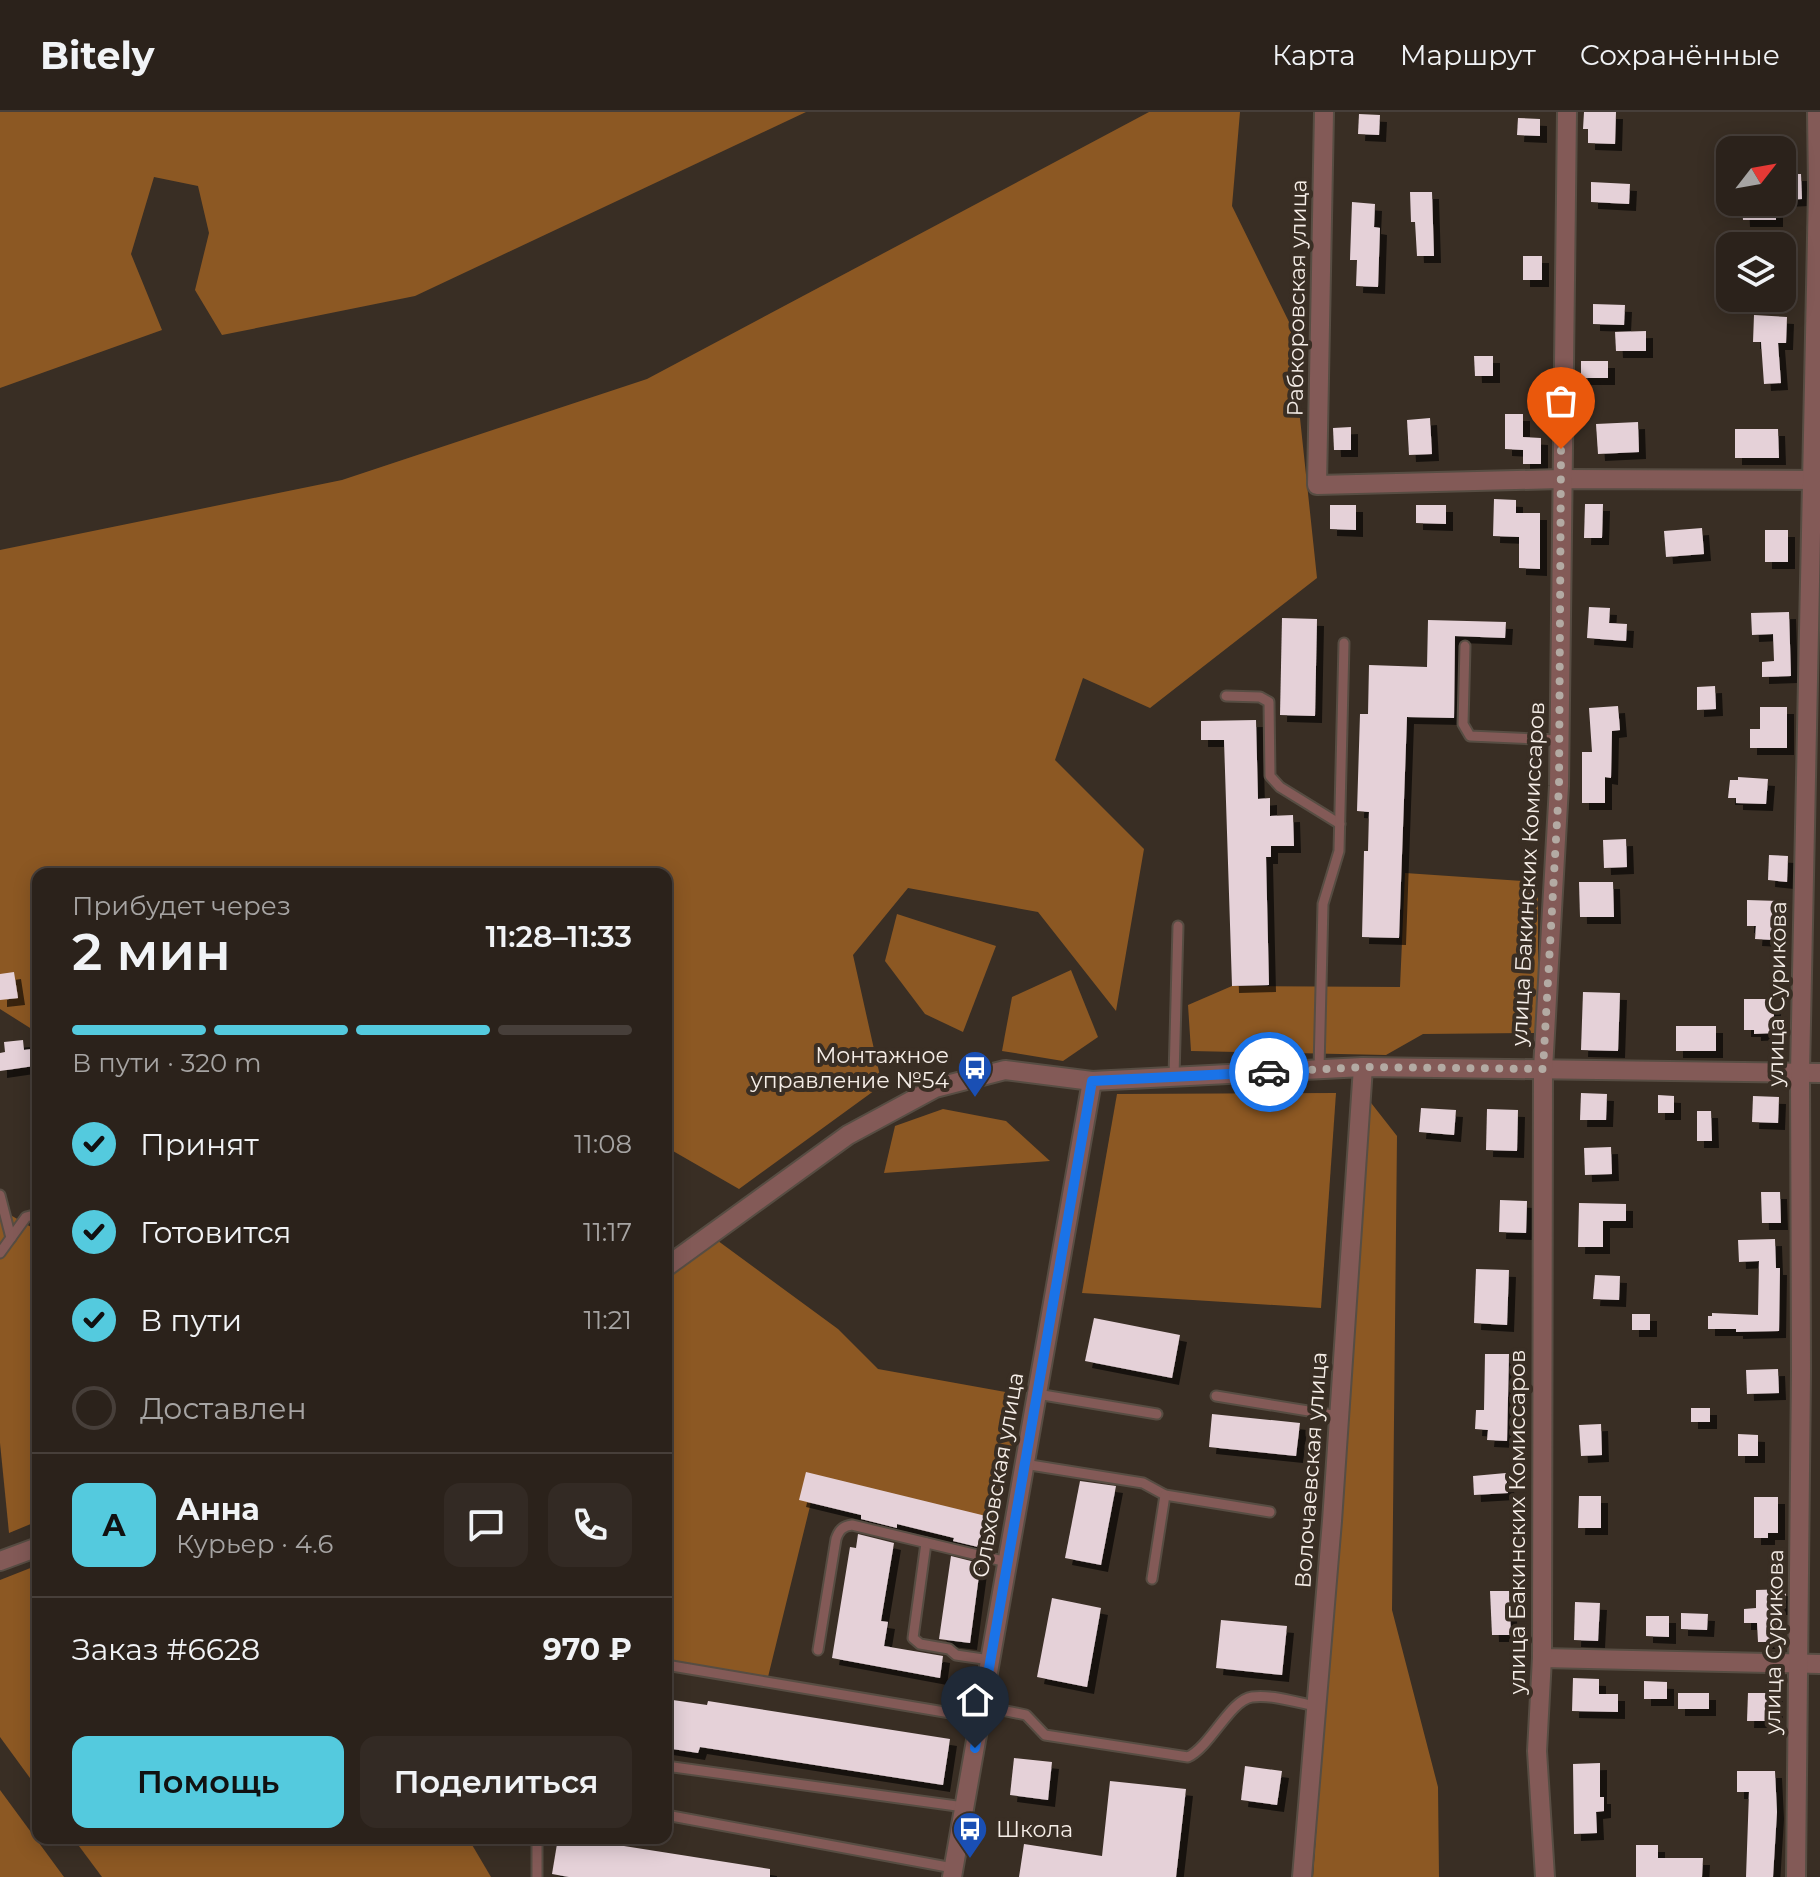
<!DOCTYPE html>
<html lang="ru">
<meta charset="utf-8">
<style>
body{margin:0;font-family:Montserrat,sans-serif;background:#332a24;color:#f1f3f6;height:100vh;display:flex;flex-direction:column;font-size:30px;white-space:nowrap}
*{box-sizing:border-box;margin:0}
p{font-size:26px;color:#a6a4a3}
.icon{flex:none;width:44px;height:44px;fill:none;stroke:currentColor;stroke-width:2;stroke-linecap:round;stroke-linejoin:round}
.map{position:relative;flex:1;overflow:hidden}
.side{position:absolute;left:32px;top:756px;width:640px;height:976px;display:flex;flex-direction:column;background:#2b221b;border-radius:16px;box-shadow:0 4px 20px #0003,0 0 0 2px #473f3a}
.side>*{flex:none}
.needle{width:52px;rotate:59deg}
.fabs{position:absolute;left:1716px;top:24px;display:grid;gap:16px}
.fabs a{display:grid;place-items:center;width:80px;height:80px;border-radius:16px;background:#2b221b;box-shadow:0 4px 20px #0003,0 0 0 2px #473f3a;font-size:40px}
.pin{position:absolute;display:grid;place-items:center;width:68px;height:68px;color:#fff;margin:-82px -34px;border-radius:50% 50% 50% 0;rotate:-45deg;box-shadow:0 0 8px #0007}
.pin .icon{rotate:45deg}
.courier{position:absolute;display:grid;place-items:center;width:80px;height:80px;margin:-40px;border:6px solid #1a73e8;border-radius:50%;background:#fff;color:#222;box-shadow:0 2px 10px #0007}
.head em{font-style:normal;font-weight:600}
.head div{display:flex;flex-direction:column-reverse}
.head{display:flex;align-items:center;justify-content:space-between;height:136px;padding:0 40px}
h1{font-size:52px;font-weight:600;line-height:60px}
.bar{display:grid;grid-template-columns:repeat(4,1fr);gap:12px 8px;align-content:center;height:96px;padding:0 40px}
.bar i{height:10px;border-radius:6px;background:#473f3a}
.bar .current{background:#54cade}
.bar p{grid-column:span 4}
.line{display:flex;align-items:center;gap:20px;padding:0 40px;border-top:2px solid #473f3a}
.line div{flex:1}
.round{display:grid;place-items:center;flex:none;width:84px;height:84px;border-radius:16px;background:#332a24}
ol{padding:0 40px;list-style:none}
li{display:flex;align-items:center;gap:24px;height:88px}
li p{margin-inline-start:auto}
li .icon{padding:8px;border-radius:50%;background:#54cade;color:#111;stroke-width:4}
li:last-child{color:#a6a4a3}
li i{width:44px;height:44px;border:4px solid #473f3a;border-radius:50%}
.cta{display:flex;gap:16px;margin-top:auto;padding:16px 40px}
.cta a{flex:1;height:92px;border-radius:16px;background:#54cade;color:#111;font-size:32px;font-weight:600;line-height:92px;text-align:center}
.cta a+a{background:#332a24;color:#f1f3f6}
header{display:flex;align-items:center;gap:48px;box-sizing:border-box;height:112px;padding:0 40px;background:#2b221b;border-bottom:2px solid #473f3a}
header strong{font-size:38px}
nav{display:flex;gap:44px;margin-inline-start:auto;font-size:28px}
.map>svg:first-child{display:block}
</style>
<header>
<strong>Bitely</strong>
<nav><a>Карта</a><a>Маршрут</a><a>Сохранённые</a></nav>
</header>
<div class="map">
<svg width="1820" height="1765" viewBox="0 0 1820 1765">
<defs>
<filter id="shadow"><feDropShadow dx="7" dy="7" stdDeviation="0" flood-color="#0009"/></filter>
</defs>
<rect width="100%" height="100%" fill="#392e24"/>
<!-- forest -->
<g fill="#8c5823">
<polygon points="0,0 806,0 415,184 222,223 195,178 209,121 198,74 154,65 131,142 162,218 0,276"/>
<polygon points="1149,0 1240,0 1232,94 1290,212 1317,466 1150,596 1083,566 1055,648 1144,737 1116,899 1038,800 908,776 853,843 882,973 739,1077 666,1035 666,762 38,762 38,921 0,897 0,438 342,368 647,267"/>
<polygon points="1405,761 1538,770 1538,921 1423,922 1386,943 1191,939 1188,893 1232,874 1400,875"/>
<polygon points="897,802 996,834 963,920 925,902 885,849"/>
<polygon points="1071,858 1098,925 1063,949 1002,939 1012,885"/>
<polygon points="1336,981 1321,1196 1082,1181 1117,982"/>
<polygon points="1368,987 1397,1024 1392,1498 1438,1675 1439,1765 1313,1765"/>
<polygon points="943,997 1006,1009 1050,1049 884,1061 895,1014"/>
<polygon points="0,1097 38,1119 38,1409 9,1421 0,1331"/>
<polygon points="710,1123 838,1217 878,1257 1022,1283 995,1415 815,1374 768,1565 666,1558 666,1157"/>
<polygon points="38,1453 38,1677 0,1625 0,1468"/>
<polygon points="0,1678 64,1765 0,1765"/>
<polygon points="73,1726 468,1726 491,1765 102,1765"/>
</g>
<!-- building -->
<g fill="#e5d1d8" filter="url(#shadow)">
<polygon points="1584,0 1616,0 1615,32 1588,31 1588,17 1583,17"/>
<polygon points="1359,2 1380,3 1379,23 1358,22"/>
<polygon points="1518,6 1540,7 1540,24 1517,23"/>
<polygon points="1782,62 1801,62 1802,87 1782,88"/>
<polygon points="1591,70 1630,72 1629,92 1591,90"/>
<polygon points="1410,80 1432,80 1434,144 1417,144 1415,110 1411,110"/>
<polygon points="1352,90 1375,92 1374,115 1380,116 1378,175 1356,174 1357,148 1350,148"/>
<polygon points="1742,90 1776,90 1776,108 1743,108"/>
<rect x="1523" y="144" width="19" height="24"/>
<polygon points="1593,192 1625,193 1624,213 1593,212"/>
<polygon points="1754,203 1787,205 1786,231 1778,231 1781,271 1764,272 1761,230 1753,230"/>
<polygon points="1646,219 1646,239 1616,239 1615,220"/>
<polygon points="1474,244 1493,244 1493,264 1475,264"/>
<rect x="1581" y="249" width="27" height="17"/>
<polygon points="1505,302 1523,302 1523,325 1541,326 1541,352 1523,352 1523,338 1505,337"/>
<polygon points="1430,306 1432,342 1409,343 1407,308"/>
<polygon points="1638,310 1639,340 1598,342 1596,312"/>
<polygon points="1351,315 1351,338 1334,338 1333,316"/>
<polygon points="1735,317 1778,317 1779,346 1735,346"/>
<polygon points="1494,387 1516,388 1516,401 1540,401 1540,457 1519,456 1519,425 1493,424"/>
<polygon points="1585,392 1603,392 1602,426 1584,426"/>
<polygon points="1330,393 1356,393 1356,418 1330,417"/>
<polygon points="1416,393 1446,393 1446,412 1416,411"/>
<polygon points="1702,416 1704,442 1666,445 1664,419"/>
<rect x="1765" y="418" width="23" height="32"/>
<polygon points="1589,495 1610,496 1609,511 1627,512 1626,529 1587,526"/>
<polygon points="1789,500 1791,564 1762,565 1762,550 1774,549 1773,522 1752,523 1751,501"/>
<polygon points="1282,506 1317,507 1315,604 1280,603"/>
<polygon points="1428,508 1506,510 1505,526 1455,524 1454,606 1407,605 1399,826 1362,825 1364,739 1368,739 1369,700 1357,699 1360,602 1368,602 1369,553 1427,555"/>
<polygon points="1715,574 1716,597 1697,598 1697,575"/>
<polygon points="1618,594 1620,618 1612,619 1611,666 1605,665 1605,691 1582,691 1582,640 1592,640 1589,596"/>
<polygon points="1760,595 1787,595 1787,636 1750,636 1750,617 1760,617"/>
<polygon points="1256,608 1258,687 1270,686 1270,704 1293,703 1294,734 1271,734 1271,745 1266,745 1269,873 1232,874 1224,628 1201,628 1201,609"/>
<polygon points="1738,665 1768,667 1766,692 1736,691 1736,686 1728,686 1730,668 1738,668"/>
<polygon points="1626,727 1627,755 1604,756 1603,728"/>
<polygon points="1769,743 1788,744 1787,770 1768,768"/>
<polygon points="1579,770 1613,770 1614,805 1580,805"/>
<polygon points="1747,788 1779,789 1779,815 1773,814 1773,828 1755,827 1756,814 1747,814"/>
<polygon points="14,860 18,886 0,888 0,862"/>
<polygon points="1583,880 1620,881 1618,939 1581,938"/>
<polygon points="1744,887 1774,887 1774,921 1754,922 1754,918 1744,918"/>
<rect x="1676" y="914" width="40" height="25"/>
<polygon points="23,928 24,938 32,937 34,954 0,959 0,941 5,940 4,930"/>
<polygon points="1581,981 1607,982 1606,1008 1580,1008"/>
<polygon points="1658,983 1674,984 1674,1001 1658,1001"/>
<polygon points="1753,984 1779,985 1778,1011 1752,1010"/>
<polygon points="1421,996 1456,998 1454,1023 1419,1020"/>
<polygon points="1487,997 1518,998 1517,1039 1486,1038"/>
<polygon points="1697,999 1711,999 1712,1029 1697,1029"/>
<polygon points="1611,1035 1612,1062 1585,1063 1584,1036"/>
<polygon points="1761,1080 1780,1080 1781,1111 1762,1111"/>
<polygon points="1500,1088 1527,1089 1526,1121 1499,1120"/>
<polygon points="1579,1091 1626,1092 1626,1109 1603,1109 1603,1135 1578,1135"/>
<polygon points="1775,1127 1776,1156 1780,1156 1779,1219 1736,1220 1736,1217 1708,1217 1708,1204 1712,1204 1712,1201 1758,1203 1759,1149 1739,1150 1738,1128"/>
<polygon points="1476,1157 1509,1158 1507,1213 1474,1211"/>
<polygon points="1595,1163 1620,1164 1619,1188 1593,1187"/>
<rect x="1632" y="1202" width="18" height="16"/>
<polygon points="1094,1206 1180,1223 1172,1266 1085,1249"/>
<polygon points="1485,1242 1509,1242 1507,1329 1487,1328 1488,1318 1475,1317 1476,1298 1484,1298"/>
<polygon points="1778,1257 1779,1281 1747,1282 1746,1258"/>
<rect x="1691" y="1296" width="19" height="14"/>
<polygon points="1212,1302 1300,1311 1296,1344 1209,1335"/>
<polygon points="1601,1312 1602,1343 1581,1344 1579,1313"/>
<polygon points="1738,1322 1758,1323 1758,1344 1738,1344"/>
<polygon points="806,1360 986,1404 978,1435 953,1429 954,1426 897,1412 897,1416 861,1407 861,1403 799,1388"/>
<polygon points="1506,1361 1508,1381 1474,1383 1473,1364"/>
<polygon points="1080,1369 1116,1374 1101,1453 1065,1446"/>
<polygon points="1579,1384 1601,1384 1601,1416 1578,1416"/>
<polygon points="1754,1385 1778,1385 1778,1421 1768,1421 1768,1426 1754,1426"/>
<polygon points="858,1422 894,1431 881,1509 888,1510 884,1534 943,1544 940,1566 832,1546 850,1435 856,1436"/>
<polygon points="951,1444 975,1450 973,1455 980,1456 970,1531 939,1527"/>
<polygon points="1786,1477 1786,1496 1776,1496 1778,1530 1758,1530 1757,1511 1744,1511 1744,1497 1756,1496 1756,1478"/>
<polygon points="1490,1479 1509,1479 1511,1523 1492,1523"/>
<polygon points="1052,1486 1101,1496 1087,1575 1037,1565"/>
<polygon points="1575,1490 1600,1491 1598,1529 1574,1528"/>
<polygon points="1681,1501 1708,1502 1707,1518 1681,1517"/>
<polygon points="1646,1504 1669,1504 1669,1525 1646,1524"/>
<polygon points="1221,1508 1287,1514 1282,1563 1216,1556"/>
<polygon points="1573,1566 1599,1567 1599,1582 1618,1582 1618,1600 1572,1599"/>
<polygon points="1644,1569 1667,1570 1667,1587 1644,1587"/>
<rect x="1678" y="1581" width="31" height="16"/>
<polygon points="1748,1581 1776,1581 1776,1609 1747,1609"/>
<polygon points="666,1587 707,1593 708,1589 950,1627 943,1673 700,1635 698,1641 666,1636"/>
<polygon points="1014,1646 1052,1650 1048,1688 1010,1683"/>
<polygon points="1600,1651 1600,1685 1604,1685 1604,1699 1596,1700 1597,1721 1574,1722 1573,1652"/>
<polygon points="1245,1654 1282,1659 1277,1693 1241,1688"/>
<polygon points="1737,1659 1775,1659 1777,1700 1773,1765 1746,1765 1749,1680 1737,1680"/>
<polygon points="1110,1669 1186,1677 1176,1765 1019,1765 1024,1732 1102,1744"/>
<polygon points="558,1726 573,1726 770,1757 770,1765 569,1765 552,1762"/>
<polygon points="1636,1733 1658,1733 1658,1746 1703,1746 1702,1765 1636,1765"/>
</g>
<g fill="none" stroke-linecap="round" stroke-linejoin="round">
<!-- service casing -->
<g stroke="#574d43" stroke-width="13">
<g id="service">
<polyline points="1465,534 1463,612 1470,624 1559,628"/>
<polyline points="1226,584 1260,585 1269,590 1270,664 1280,675 1340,712"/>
<polyline points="1319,957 1323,792 1339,739 1344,531"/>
<polyline points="1174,965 1178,814"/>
<polyline points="0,1083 11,1126"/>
<polyline points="0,1141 26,1105 38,1102"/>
<polyline points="1037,1282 1157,1302"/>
<polyline points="1216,1284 1339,1304"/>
<polyline points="1024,1352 1143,1371 1165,1383 1270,1400"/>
<polyline points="926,1431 913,1526 920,1532 949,1537 956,1543 990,1548"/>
<polyline points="1152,1467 1165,1383"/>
<path d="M818,1538L836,1427C839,1418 843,1414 852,1413L1007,1450"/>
<polyline points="666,1553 980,1606"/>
<path d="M982,1594L1026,1603L1045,1623L1188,1645C1211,1634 1230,1588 1252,1585C1272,1582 1297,1591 1316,1594"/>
<polyline points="666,1654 964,1695"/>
<polyline points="666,1703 953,1756"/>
<polyline points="537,1765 537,1731 539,1726"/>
</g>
</g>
<!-- minor casing -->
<g stroke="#574d43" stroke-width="22">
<g id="minor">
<polyline points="1324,0 1317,373 1561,367 1820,368"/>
<polyline points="666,1155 848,1023 935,976 1005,958 1092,969 1363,955 1820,961"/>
<polyline points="0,1449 38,1435"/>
<polyline points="1542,1546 1820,1552"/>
<polyline points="952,1765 1092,969"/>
<polyline points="1302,1765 1332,1409 1363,955"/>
<polyline points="1545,1765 1537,1639 1542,1546 1543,957 1559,674 1567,0"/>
<polyline points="1796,1765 1801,1259 1800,960 1818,77 1817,0"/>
</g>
</g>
<!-- service -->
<use href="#service" stroke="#835a57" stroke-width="9"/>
<!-- minor -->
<use href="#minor" stroke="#835a57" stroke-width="18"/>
</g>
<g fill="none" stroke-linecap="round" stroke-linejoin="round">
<!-- done -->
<polyline stroke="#b3aaa3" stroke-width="8" stroke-dasharray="0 14.4" points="1269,960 1363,955 1543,957 1559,674 1561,337"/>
<!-- route -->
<polyline stroke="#1a73e8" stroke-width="10" points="975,1636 1092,969 1269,960"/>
</g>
<!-- icons -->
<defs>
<g id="bus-pin" transform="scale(1.8)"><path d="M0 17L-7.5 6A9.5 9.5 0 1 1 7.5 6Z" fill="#1a4fb4" stroke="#392e24"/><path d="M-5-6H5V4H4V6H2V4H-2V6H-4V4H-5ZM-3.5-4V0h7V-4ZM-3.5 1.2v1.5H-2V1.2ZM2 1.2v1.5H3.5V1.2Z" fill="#fff"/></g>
</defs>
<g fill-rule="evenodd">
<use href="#bus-pin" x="975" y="956"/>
<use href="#bus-pin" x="970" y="1717"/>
</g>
<g text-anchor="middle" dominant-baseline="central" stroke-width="8" stroke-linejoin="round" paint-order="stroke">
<!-- street labels -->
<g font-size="22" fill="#f5ede7" stroke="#392e24">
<text transform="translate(1297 186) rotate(-89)">Рабкоровская улица</text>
<text transform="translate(1528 762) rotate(-87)">улица Бакинских Комиссаров</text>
<text transform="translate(1777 882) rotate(-89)">улица Сурикова</text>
<text transform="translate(1311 1358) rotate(-86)">Волочаевская улица</text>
<text transform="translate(998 1363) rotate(-80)">Ольховская улица</text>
<text transform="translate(1517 1410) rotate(-90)">улица Бакинских Комиссаров</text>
<text transform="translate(1774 1530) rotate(-89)">улица Сурикова</text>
</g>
<!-- poi labels -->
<g font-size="22" fill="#f5ede7" stroke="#392e24" text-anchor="end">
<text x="949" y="943">Монтажное<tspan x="949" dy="25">управление №54</tspan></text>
<text x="996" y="1717" text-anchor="start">Школа</text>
</g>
</g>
</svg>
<div class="fabs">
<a><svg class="needle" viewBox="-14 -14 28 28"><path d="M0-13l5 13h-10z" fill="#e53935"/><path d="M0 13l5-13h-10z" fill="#a6a4a3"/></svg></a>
<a><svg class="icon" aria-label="layers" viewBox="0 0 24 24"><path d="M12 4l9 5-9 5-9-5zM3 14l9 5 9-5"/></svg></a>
</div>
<div class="pin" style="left:1561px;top:337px;background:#ea580c"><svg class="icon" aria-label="bag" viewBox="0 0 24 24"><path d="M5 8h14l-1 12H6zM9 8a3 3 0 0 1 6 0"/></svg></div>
<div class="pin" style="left:975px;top:1636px;background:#1f2937"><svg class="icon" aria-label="home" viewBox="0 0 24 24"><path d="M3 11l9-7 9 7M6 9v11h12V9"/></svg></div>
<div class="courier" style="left:1269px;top:960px"><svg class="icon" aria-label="car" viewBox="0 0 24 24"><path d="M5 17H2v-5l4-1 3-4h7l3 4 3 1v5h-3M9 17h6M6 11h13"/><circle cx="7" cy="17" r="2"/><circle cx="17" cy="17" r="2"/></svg></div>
<section class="side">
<div class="head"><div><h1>2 мин</h1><p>Прибудет через</p></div><em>11:28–11:33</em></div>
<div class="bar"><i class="current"></i><i class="current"></i><i class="current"></i><i></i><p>В пути · 320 m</p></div>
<ol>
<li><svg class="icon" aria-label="check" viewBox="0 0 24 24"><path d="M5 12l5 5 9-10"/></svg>Принят<p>11:08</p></li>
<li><svg class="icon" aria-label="check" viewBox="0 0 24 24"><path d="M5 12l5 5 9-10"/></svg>Готовится<p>11:17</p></li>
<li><svg class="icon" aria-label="check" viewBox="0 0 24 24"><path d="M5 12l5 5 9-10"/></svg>В пути<p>11:21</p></li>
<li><i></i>Доставлен</li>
</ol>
<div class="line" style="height:144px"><b class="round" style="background:#54cade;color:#111">А</b><div><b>Анна</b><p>Курьер · 4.6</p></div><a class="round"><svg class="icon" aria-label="chat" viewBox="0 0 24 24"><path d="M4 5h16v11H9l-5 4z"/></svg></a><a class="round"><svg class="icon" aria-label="phone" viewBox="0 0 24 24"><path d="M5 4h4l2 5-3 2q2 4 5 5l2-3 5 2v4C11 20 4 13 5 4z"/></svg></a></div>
<div class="line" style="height:104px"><div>Заказ #6628</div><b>970 ₽</b></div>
<div class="cta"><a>Помощь</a><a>Поделиться</a></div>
</section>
</div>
